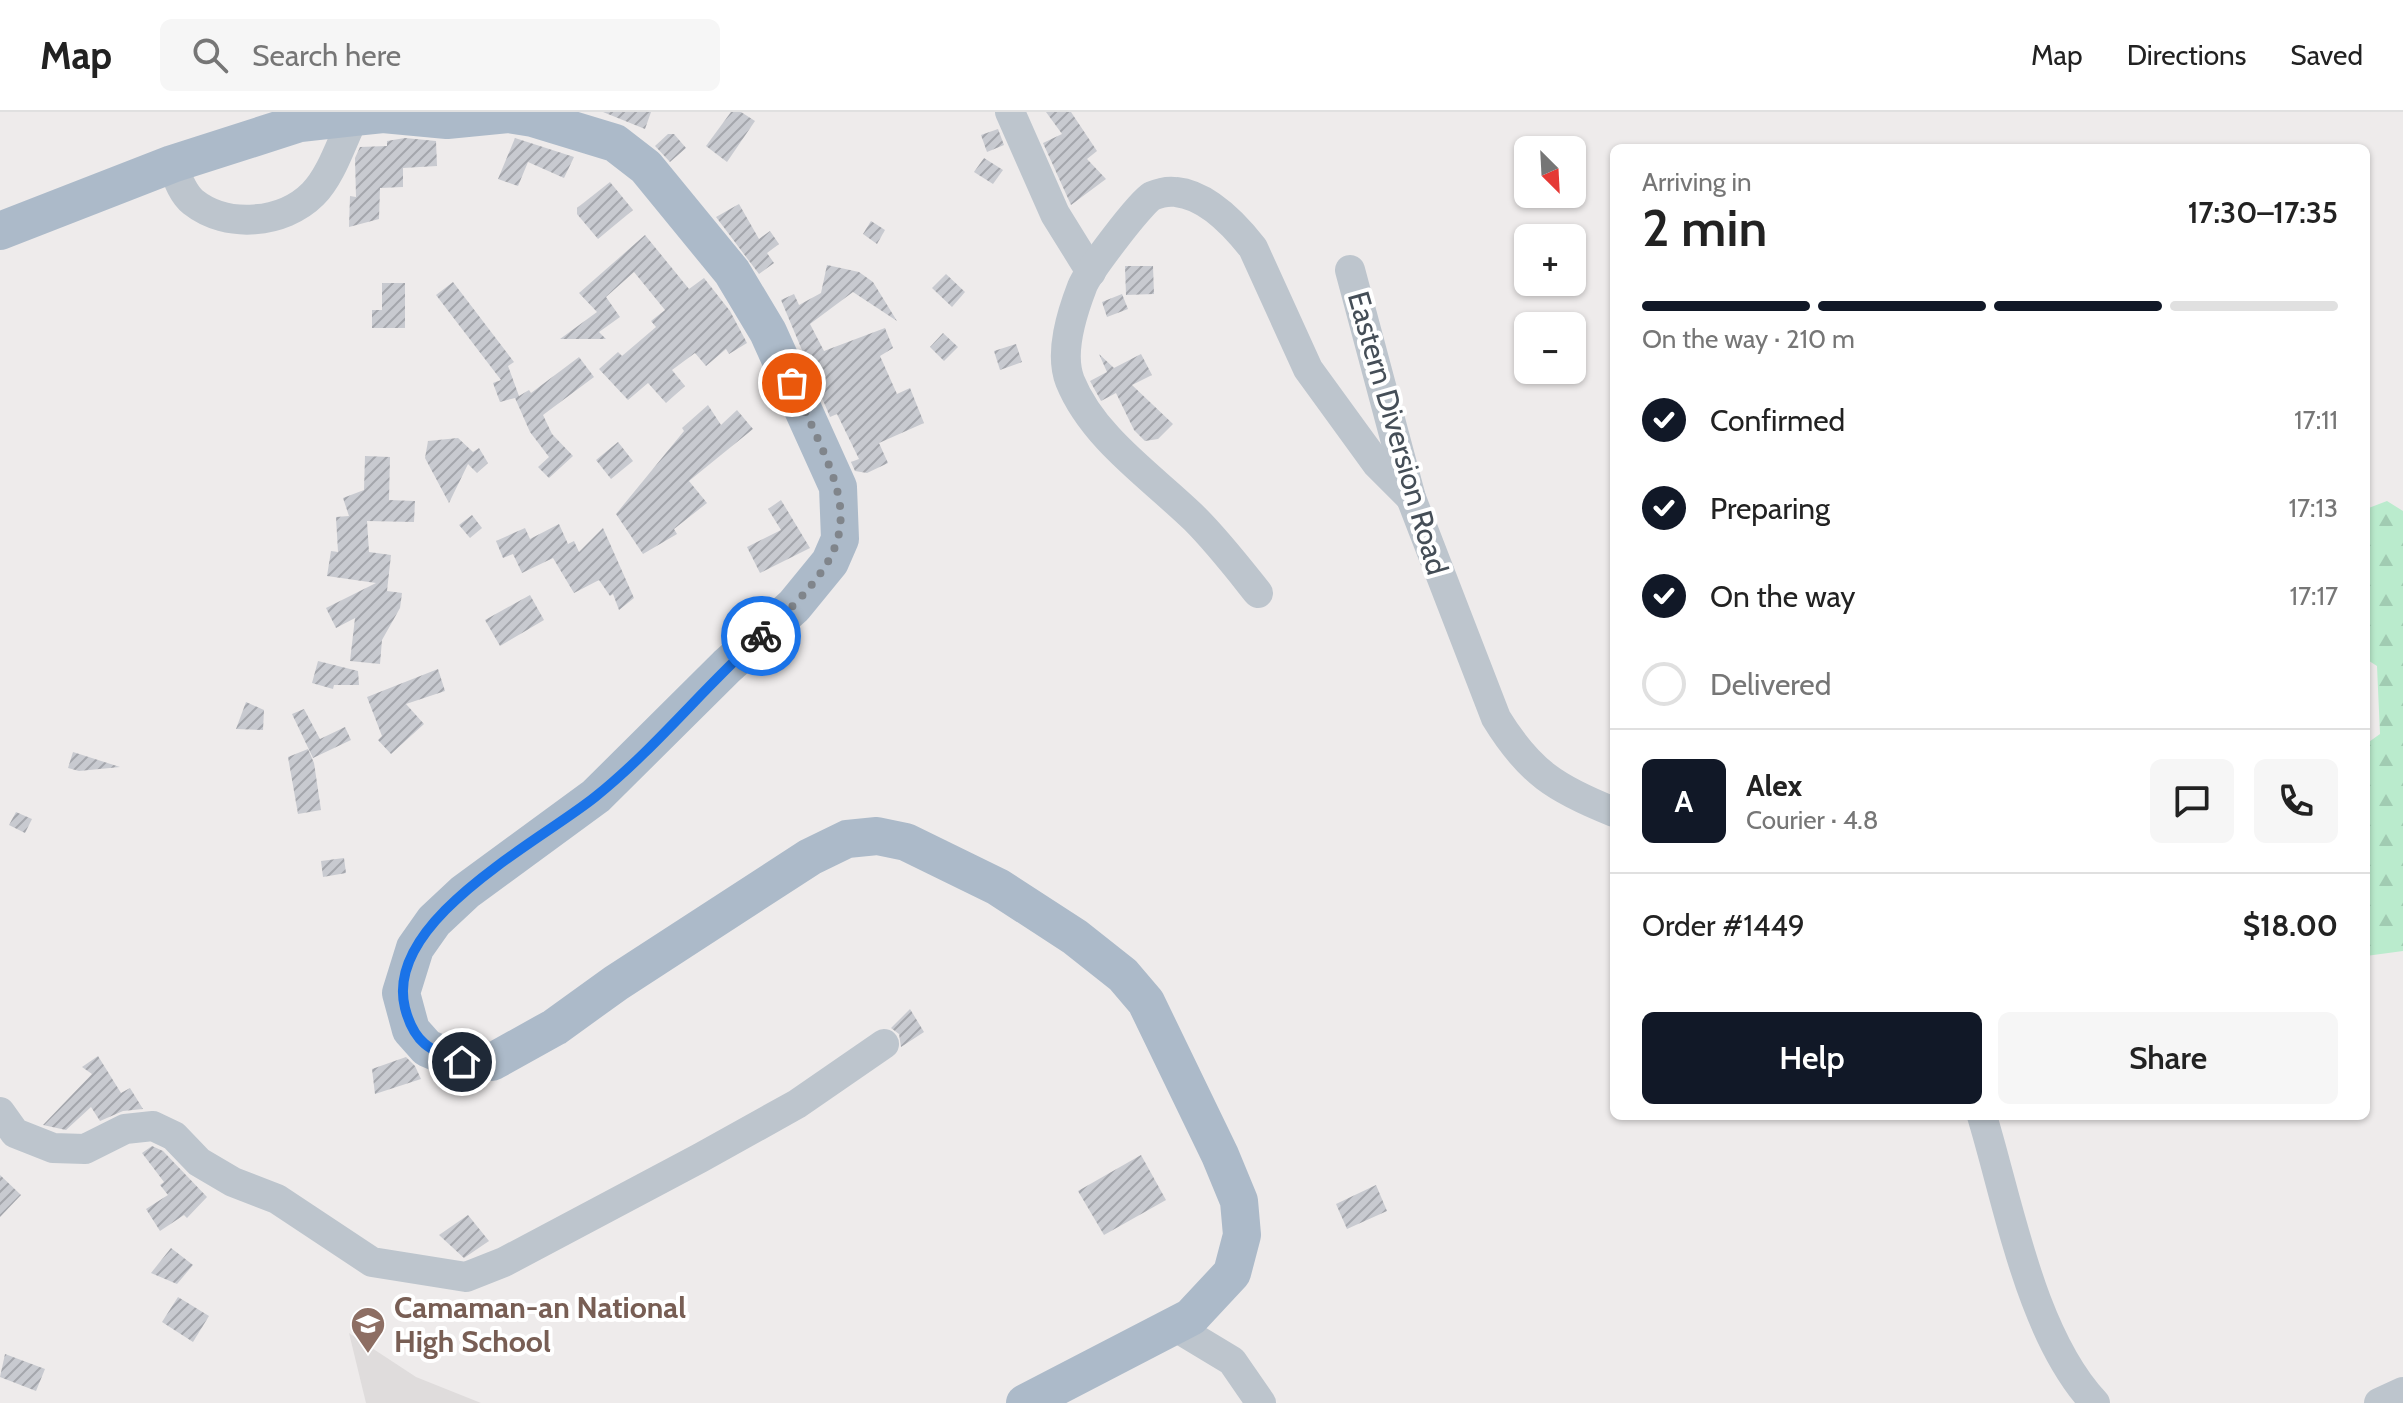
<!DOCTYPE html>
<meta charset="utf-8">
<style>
body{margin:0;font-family:Cabin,sans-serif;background:#f6f6f6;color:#222;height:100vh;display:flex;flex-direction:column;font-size:30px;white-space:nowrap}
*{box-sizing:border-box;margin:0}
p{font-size:26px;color:#767676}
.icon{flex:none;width:44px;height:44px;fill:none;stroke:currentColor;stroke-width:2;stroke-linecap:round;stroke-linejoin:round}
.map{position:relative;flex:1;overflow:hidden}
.sheet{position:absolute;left:1610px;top:32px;width:760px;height:976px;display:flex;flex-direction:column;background:#fff;border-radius:12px;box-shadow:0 2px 6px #0004}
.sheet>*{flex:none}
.needle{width:52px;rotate:156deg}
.buttons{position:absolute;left:1514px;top:24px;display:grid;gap:16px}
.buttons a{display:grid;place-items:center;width:72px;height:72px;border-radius:12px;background:#fff;box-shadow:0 2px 6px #0004;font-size:40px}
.pin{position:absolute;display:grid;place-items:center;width:68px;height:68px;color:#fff;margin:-34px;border:4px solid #fff;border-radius:50%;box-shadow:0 2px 8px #0007}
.courier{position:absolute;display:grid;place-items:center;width:80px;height:80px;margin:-40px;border:6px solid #1a73e8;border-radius:50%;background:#fff;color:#222;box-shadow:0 2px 10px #0007}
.overview em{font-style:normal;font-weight:600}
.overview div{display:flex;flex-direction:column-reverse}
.overview{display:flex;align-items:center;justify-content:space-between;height:136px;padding:0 32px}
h1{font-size:52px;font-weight:600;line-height:60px}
.bar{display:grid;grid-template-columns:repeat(4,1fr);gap:12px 8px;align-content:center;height:96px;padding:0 32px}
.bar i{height:10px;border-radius:6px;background:#e0e0e0}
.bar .current{background:#111827}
.bar p{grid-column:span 4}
.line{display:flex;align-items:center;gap:20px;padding:0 32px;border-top:2px solid #e0e0e0}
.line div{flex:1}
.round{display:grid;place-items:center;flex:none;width:84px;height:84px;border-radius:12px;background:#f6f6f6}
ol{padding:0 32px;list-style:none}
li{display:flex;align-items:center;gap:24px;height:88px}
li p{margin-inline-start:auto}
li .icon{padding:8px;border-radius:50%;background:#111827;color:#fff;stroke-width:4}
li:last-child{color:#767676}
li i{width:44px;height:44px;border:4px solid #e0e0e0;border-radius:50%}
.cta{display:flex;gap:16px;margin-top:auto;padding:16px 32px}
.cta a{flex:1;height:92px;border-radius:12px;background:#111827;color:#fff;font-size:32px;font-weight:600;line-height:92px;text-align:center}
.cta a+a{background:#f6f6f6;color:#222}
header{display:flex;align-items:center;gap:48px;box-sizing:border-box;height:112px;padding:0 40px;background:#fff;border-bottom:2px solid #e0e0e0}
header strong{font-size:38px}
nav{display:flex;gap:44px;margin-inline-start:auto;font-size:28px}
.search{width:560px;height:72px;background:#f6f6f6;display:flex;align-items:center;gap:20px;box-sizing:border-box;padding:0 28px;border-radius:12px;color:#767676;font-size:30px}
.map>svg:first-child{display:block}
</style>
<header>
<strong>Map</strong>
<div class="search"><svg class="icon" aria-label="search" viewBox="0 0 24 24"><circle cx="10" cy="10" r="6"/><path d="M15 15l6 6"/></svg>Search here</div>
<nav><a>Map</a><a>Directions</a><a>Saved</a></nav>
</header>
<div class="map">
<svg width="2403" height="1291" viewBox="0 0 2403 1291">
<defs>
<pattern id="forest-firs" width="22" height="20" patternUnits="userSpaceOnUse" patternTransform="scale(2)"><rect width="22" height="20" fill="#baebcd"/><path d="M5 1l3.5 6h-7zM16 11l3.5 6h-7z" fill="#a1cbb2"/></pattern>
<pattern id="building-hatch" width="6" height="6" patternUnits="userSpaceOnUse" patternTransform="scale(2)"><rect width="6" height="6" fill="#c8cad0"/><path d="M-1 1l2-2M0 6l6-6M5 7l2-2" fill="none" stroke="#a4a6ac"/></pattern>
</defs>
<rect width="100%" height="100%" fill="#eeebeb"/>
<!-- education -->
<polygon fill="#dfdcdc" points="349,1221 416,1265 481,1291 366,1291"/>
<!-- forest -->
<polygon fill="url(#forest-firs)" points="2387,389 2403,399 2403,839 2366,844 2366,632 2380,622 2377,554 2366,547 2366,397"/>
<!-- building -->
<g fill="url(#building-hatch)">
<polygon points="603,0 651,0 645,17"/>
<polygon points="731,0 741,0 755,9 727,50 706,34"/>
<polygon points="1046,0 1071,0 1097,39 1087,47 1106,67 1071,93 1043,31 1062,22"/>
<polygon points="998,17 1004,33 987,40 981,23"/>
<polygon points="668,22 674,22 686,36 670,50 655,34"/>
<polygon points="405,26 436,29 437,54 403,56 403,75 380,76 379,107 349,115 350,84 356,85 355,46 360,35 387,34 387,29"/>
<polygon points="515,26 574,45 564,66 528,50 518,74 498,67"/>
<polygon points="984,46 1003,58 993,72 974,60"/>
<polygon points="610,70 633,98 598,127 577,102 577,96"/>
<polygon points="739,92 759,127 770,119 779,132 767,141 774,151 759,162 716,105"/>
<polygon points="871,109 885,118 877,132 863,122"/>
<polygon points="645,123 689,177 704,166 730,199 747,231 729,242 726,237 706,254 695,241 672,258 685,274 666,291 648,271 628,288 599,257 618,240 622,244 656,215 651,209 665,198 634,160 606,185 620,205 599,220 606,227 560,227 597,200 579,181"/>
<polygon points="827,153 859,160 873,170 897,209 853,180 810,212 824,239 885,216 893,236 880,244 897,282 910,276 924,311 879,331 888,351 867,361 855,359 851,350 859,347 837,302 830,305 781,188 794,182 799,193 821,181"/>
<polygon points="1125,154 1153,154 1154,182 1126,183"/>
<polygon points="946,162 965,180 952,195 932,176"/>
<polygon points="453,170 514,250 508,254 519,284 529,278 531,281 579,245 594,265 543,303 552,322 573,344 549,366 538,355 549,345 530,320 515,286 500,290 493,271 501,268 436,183"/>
<polygon points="382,171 405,171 405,216 372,216 372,198 382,198"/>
<polygon points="1122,182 1128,197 1107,205 1102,190"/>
<polygon points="943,221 958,235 944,249 930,235"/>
<polygon points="1016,232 1022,250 1000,258 994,239"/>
<polygon points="1099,242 1114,256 1141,242 1152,263 1132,273 1173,312 1158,327 1145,329 1134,318 1116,281 1101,289 1090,269 1107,260"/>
<polygon points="708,293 721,313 737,298 753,317 689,369 707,391 674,417 677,422 643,442 616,402 684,319 682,316"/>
<polygon points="458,326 473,340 479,336 488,351 477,361 468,352 449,391 425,346 428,329"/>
<polygon points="618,330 633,349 611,367 596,348"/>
<polygon points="365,344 390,345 389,388 415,389 414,410 367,409 369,440 391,443 387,479 402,481 400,496 382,528 380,552 350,549 355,506 336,516 326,496 376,471 327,464 331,439 338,440 336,405 349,404 343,386 364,378"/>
<polygon points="781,388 810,436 760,461 747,435 781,418 768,397"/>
<polygon points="472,403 482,416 470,426 459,413"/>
<polygon points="559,412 568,432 574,429 579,440 603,416 634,486 619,498 613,482 610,484 599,468 574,481 553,446 522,461 513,442 503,446 496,429 525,416 530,427"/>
<polygon points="530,483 544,508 500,534 485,508"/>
<polygon points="318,549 358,559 359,573 334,573 333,577 312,571"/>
<polygon points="438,557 445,579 406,592 424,612 391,642 378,628 382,624 367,585"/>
<polygon points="246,590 264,598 263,618 236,617"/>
<polygon points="304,597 320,627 345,615 351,628 313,646 292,602"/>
<polygon points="308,637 314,651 321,698 298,702 288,645"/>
<polygon points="73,640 120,655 79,659 68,656"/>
<polygon points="16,700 32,707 25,721 9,713"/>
<polygon points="344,746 346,761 323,765 321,749"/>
<polygon points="910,897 924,920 901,935 899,922 891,916"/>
<polygon points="98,944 121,981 130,976 143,997 123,999 100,1009 91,995 66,1018 43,1013 92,962 82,955"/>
<polygon points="406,945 415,954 421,967 375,982 372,957"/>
<polygon points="152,1034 163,1039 207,1085 187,1106 184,1103 160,1119 146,1097 168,1083 160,1073 164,1070 142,1041"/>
<polygon points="1141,1043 1166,1088 1104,1123 1078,1079"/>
<polygon points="0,1063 21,1083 0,1105"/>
<polygon points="1376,1073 1387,1099 1347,1117 1336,1092"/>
<polygon points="468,1103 489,1129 464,1146 439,1123"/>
<polygon points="171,1136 193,1153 177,1172 151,1161"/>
<polygon points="178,1185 209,1204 193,1230 162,1210"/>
<polygon points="5,1242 45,1257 36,1279 0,1265"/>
</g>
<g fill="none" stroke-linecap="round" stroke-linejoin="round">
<!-- minor -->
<g stroke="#bdc5cd" stroke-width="30">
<polyline points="1010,0 1055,102 1091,160"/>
<path d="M172,52C177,65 182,81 193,90C227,117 283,112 313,82C332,63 342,28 354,5"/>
<path d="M1350,158L1411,386L1496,606C1529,660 1556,677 1614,700"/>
<path d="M1258,481C1238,456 1218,430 1195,407C1152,365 1093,326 1070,269C1059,241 1072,201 1082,175C1087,161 1140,91 1152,84C1159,81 1169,79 1176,80C1207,83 1235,113 1253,136L1308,257L1377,352L1411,386"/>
<polyline points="0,1000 15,1021 53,1036 85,1037 125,1017 153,1014 174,1024 199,1050 233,1070 277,1087 372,1150 466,1165 504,1150 700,1046 797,992 884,932"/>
<path d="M1982,1004C2009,1093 2031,1223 2095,1291"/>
<polyline points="1174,1214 1232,1249 1261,1291"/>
<polyline points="2379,1291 2403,1280"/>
</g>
<!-- major -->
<polyline stroke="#acbac9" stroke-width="38" points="0,119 172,52 300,11 354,5 383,2 447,8 508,2 533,6 615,31 646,55 732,160 768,220 838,375 840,427 830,450 794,494 727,554 596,684 465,780 434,809 415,836 401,881 411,918 427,936 448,945 462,950 492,950 555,915 616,871 810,745 847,727 877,724 906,730 998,775 1075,825 1123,863 1146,890 1220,1043 1239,1089 1242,1123 1232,1161 1191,1205 1025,1291"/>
</g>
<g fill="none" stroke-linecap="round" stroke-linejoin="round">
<!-- done -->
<path stroke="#80858b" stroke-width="8" stroke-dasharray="0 14.4" d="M761,524C874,423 850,397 792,271"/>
<!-- route -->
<path stroke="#1a73e8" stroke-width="10" d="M462,950C429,938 414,931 405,896C383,809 539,730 595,685C655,637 704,575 761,524"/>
</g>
<!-- icons -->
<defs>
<g id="school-pin" transform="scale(1.8)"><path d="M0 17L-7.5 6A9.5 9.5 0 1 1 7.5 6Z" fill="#8d6e63" stroke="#fff"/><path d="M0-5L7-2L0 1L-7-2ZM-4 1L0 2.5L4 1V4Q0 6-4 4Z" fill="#fff"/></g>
</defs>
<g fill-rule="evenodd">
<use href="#school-pin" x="368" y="1212"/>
</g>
<g text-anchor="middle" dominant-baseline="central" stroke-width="8" stroke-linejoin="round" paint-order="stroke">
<!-- street labels -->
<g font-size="30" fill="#454e57" stroke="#fff">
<text transform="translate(1398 321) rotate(74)">Eastern Diversion Road</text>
</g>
<!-- education labels -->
<g font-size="30" font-weight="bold" fill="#785e54" stroke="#fff" text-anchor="start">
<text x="394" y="1195">Camaman-an National<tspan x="394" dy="34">High School</tspan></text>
</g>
</g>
</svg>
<div class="buttons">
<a><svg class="needle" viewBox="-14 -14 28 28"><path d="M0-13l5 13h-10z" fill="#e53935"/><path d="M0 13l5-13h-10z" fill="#767676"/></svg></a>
<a>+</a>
<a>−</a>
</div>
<div class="pin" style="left:792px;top:271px;background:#ea580c"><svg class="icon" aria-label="bag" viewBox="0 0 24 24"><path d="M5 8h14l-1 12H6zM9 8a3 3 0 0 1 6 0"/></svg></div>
<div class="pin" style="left:462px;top:950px;background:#1f2937"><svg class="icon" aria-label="home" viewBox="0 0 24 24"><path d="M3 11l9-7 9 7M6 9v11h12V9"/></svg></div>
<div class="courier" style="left:761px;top:524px"><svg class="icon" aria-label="bike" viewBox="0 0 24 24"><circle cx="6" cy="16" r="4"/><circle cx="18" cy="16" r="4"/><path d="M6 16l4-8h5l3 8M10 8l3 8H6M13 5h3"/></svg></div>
<section class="sheet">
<div class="overview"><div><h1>2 min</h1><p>Arriving in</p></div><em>17:30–17:35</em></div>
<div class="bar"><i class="current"></i><i class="current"></i><i class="current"></i><i></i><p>On the way · 210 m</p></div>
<ol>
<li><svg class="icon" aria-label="check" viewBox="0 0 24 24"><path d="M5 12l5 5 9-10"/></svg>Confirmed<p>17:11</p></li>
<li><svg class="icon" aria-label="check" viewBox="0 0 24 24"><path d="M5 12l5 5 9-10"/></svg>Preparing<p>17:13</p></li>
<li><svg class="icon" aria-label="check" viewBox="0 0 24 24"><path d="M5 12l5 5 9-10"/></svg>On the way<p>17:17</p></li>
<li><i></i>Delivered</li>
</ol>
<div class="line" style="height:144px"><b class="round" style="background:#111827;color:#fff">A</b><div><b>Alex</b><p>Courier · 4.8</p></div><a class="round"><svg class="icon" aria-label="chat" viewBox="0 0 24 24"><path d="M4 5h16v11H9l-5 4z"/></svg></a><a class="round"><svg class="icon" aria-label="phone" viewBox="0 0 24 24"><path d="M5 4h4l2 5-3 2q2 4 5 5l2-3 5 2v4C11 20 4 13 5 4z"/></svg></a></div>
<div class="line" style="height:104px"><div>Order #1449</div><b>$18.00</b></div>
<div class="cta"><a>Help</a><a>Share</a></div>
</section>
</div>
